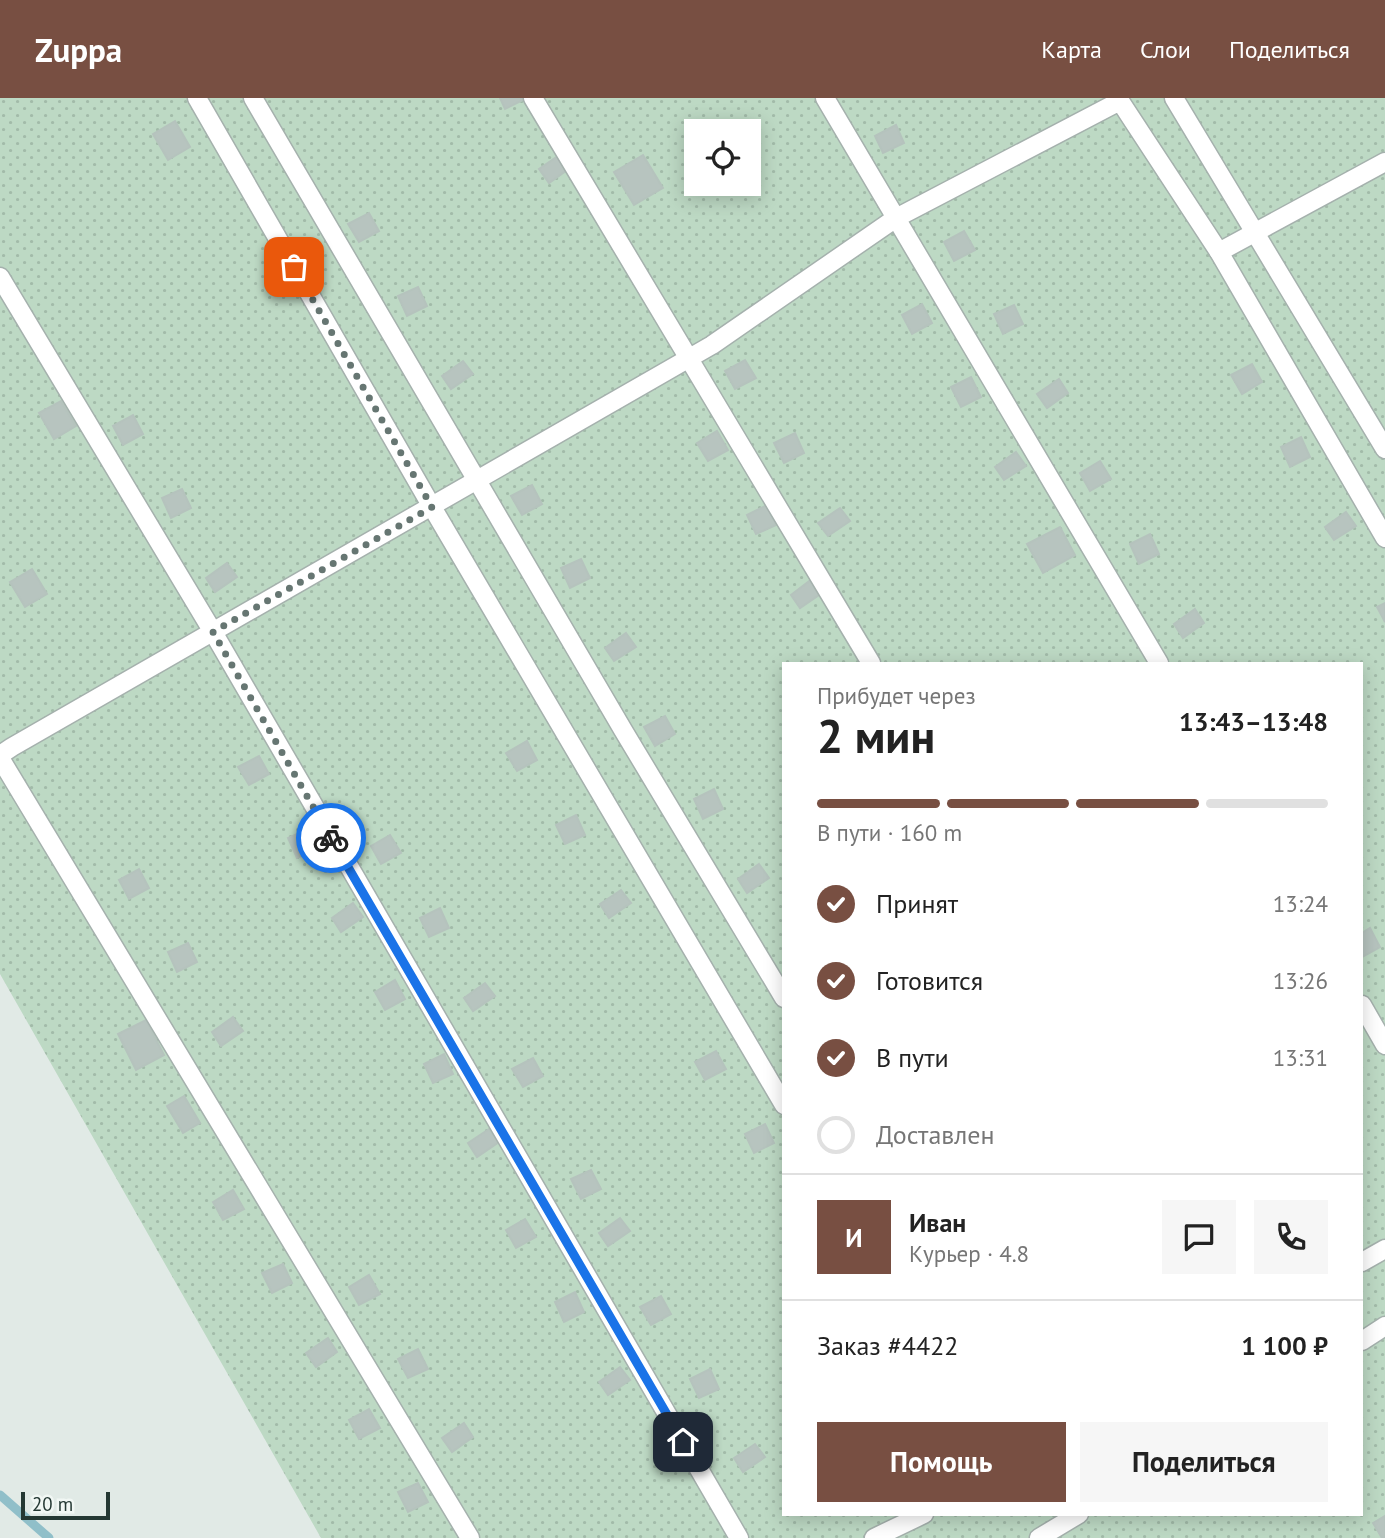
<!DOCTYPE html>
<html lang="ru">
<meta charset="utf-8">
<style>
body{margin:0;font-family:"PT Sans",sans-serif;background:#f6f6f6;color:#222;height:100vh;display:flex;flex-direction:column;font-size:26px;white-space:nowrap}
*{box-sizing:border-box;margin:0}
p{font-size:23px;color:#767676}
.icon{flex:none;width:38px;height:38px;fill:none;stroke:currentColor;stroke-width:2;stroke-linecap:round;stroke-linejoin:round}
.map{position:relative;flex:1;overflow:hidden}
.sheet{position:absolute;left:782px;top:564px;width:581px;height:854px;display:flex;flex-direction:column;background:#fff;border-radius:0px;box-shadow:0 4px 18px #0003}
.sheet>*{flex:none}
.controls{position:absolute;left:684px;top:21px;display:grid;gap:14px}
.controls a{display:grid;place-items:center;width:77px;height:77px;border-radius:0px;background:#fff;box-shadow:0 4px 18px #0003;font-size:35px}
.scale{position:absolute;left:21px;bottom:18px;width:89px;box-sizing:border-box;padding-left:7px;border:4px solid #243833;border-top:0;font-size:19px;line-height:24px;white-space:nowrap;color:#243833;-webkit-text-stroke:5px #f1f7f4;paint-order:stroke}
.pin{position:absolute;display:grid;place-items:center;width:60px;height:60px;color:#fff;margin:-30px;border-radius:14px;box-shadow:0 4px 10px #0006}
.courier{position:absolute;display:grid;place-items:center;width:70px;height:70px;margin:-35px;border:5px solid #1a73e8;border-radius:50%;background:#fff;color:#222;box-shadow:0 2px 9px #0007}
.headline em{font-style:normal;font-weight:600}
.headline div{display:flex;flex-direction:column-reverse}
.headline{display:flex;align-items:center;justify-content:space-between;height:119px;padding:0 35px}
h1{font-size:46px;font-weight:600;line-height:52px}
.bar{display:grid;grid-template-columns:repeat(4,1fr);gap:10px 7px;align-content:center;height:84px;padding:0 35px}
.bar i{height:9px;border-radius:5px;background:#e0e0e0}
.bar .on{background:#784f42}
.bar p{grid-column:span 4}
.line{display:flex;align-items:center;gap:18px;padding:0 35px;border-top:2px solid #e0e0e0}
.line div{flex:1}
.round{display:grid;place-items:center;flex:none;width:74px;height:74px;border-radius:0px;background:#f6f6f6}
ol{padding:0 35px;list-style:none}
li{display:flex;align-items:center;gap:21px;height:77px}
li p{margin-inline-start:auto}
li .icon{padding:7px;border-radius:50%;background:#784f42;color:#fff;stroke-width:4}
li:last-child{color:#767676}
li i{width:38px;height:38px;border:4px solid #e0e0e0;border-radius:50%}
.button{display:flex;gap:14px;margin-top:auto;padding:14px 35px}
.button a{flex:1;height:80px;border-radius:0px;background:#784f42;color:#fff;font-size:28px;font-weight:600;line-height:80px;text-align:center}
.button a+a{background:#f6f6f6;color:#222}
header{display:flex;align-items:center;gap:42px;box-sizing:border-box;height:98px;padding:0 35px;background:#784f42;color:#fff}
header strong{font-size:33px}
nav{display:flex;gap:38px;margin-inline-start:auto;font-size:24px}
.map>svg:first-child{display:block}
</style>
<header>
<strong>Zuppa</strong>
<nav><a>Карта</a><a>Слои</a><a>Поделиться</a></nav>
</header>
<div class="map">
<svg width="1385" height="1440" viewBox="0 0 1385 1440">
<defs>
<pattern id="park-dots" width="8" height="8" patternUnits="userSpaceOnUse" patternTransform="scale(1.75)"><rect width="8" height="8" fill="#bdd9c4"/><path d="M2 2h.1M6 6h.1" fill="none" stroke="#a2bba9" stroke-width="1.8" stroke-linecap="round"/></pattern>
</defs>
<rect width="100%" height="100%" fill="#e1eae6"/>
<!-- park -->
<path fill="url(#park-dots)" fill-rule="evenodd" d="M0,0H1385V1440H321L0,876ZM696,33H749V86H696ZM784,565H1362V1416H784Z"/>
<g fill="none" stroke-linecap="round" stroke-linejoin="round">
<!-- stream -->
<polyline stroke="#90bfc9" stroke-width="9" points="0,1397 49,1440"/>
</g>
<!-- building -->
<g fill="#b7c4bf" stroke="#b5c3bd" stroke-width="2">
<polygon points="500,0 524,0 525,1 505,11"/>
<polygon points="175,23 190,49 168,62 153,36"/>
<polygon points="896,27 904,45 883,55 875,38"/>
<polygon points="561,56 570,70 549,85 539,71"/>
<polygon points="643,57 663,90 634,107 614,74"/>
<polygon points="369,115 379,133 359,144 348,126"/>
<polygon points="964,133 975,152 954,163 944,144"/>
<polygon points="418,189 427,208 407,218 398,198"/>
<polygon points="922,206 932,225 912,236 902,217"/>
<polygon points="1014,207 1023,226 1003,236 994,216"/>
<polygon points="745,262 756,280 735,291 725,273"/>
<polygon points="463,263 473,276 451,291 442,278"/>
<polygon points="1252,266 1262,284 1242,296 1231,277"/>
<polygon points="971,279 981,299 961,309 951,289"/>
<polygon points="1059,281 1068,295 1047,310 1037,296"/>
<polygon points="61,303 76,328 54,341 39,315"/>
<polygon points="133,317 143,336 123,347 113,328"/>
<polygon points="717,333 728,352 708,363 697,345"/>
<polygon points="795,335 804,355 784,365 774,345"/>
<polygon points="1301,339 1310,359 1290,369 1281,349"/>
<polygon points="1016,354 1026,368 1004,382 995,369"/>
<polygon points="1100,363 1111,381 1090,393 1080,375"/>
<polygon points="532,387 542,406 522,417 511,398"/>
<polygon points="182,391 191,410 171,420 162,400"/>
<polygon points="767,407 776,427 756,436 747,417"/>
<polygon points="840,410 850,423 828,438 818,425"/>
<polygon points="1346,414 1356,428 1334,442 1325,429"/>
<polygon points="1060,429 1075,457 1043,475 1027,446"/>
<polygon points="1150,436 1159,456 1139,466 1130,446"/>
<polygon points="581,461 590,480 570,490 561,470"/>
<polygon points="227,465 237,479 215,494 206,480"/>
<polygon points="32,471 47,496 25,509 10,484"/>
<polygon points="812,481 822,495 800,510 791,497"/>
<polygon points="1385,505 1385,524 1377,509"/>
<polygon points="1195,511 1204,525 1183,540 1174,526"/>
<polygon points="626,535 636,549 614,563 605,550"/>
<polygon points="665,618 675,636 655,648 644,629"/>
<polygon points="527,643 537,662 517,673 506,655"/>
<polygon points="259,658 269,676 249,687 238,669"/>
<polygon points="714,691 723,711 703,721 694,701"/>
<polygon points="576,717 585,737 565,746 556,727"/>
<polygon points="308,731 317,751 297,760 288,740"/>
<polygon points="390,737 401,755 381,766 371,748"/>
<polygon points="759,766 769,780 747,795 738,781"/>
<polygon points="139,771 149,790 129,801 119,782"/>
<polygon points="621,792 631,805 609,820 600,806"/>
<polygon points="353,805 363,819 341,834 332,820"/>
<polygon points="440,810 449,830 429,839 420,820"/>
<polygon points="1370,830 1380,849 1362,859 1362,835"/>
<polygon points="188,845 197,864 177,874 168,854"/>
<polygon points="395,882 405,901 385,912 375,894"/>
<polygon points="485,885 495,898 473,913 464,900"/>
<polygon points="233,919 243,933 221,948 212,934"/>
<polygon points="146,922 164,957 136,972 118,936"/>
<polygon points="716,953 726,971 705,982 695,964"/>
<polygon points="444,956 453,976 433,985 424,966"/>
<polygon points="533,960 543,978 523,989 512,971"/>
<polygon points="184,998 200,1025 183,1035 167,1008"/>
<polygon points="765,1026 774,1045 754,1055 745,1036"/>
<polygon points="489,1031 499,1044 477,1059 468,1045"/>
<polygon points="591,1072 601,1091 581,1101 571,1081"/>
<polygon points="233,1092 244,1111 223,1122 213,1104"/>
<polygon points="620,1120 630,1133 608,1148 599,1135"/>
<polygon points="525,1121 536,1139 516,1150 506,1132"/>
<polygon points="283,1166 292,1185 272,1195 262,1175"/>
<polygon points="369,1177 380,1196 359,1207 349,1189"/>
<polygon points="575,1194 584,1214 564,1224 555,1204"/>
<polygon points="661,1198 671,1216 651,1227 640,1209"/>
<polygon points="328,1240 337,1254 316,1269 306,1255"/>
<polygon points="418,1251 428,1271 408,1280 398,1261"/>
<polygon points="620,1269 630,1282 608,1297 599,1284"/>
<polygon points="710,1271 719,1291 699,1300 690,1281"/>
<polygon points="369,1311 380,1330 359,1341 349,1322"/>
<polygon points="464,1325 473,1339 452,1354 442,1340"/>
<polygon points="755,1346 765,1359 743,1374 734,1360"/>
<polygon points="418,1385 428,1404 408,1414 398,1394"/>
<polygon points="1385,1418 1385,1440 1382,1440 1373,1425"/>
</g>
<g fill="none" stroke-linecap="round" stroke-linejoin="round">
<!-- service casing -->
<g stroke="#a5b1ad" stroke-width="21">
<g id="service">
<polyline points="197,0 432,409 784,1007"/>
<polyline points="253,0 623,632 784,900"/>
<polyline points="533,0 871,565"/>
<polyline points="825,0 1159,565"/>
<polyline points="1174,0 1385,351"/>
<polyline points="1219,154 1385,64"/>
<polyline points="0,179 213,534 739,1440"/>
<polyline points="0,657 12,649 712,247 896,120 1120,3 1219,154 1385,440"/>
<polyline points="0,660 470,1440"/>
<polyline points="1362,907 1385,947"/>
<polyline points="1362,1164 1385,1151"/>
<polyline points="1362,1243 1385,1228"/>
<polyline points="874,1440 924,1416"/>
<polyline points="1039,1440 1079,1416"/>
</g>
</g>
<!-- service -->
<use href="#service" stroke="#fff" stroke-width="18"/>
</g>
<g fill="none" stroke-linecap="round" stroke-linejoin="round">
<!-- done -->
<polyline stroke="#667672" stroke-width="7" stroke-dasharray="0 12.6" points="294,169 432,409 213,534 331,740"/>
<!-- route -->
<polyline stroke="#1a73e8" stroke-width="9" points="331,740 683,1344"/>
</g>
</svg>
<div class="controls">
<a><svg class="icon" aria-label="locate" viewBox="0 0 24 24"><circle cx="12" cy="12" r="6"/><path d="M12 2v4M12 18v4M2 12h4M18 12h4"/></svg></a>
</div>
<div class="scale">20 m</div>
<div class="pin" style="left:294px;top:169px;background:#ea580c"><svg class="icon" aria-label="bag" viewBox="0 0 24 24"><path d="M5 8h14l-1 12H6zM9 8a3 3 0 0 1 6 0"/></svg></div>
<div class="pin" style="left:683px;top:1344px;background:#1f2937"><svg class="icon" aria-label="home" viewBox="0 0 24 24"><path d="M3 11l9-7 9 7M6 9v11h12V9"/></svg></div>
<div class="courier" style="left:331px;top:740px"><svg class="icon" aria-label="bike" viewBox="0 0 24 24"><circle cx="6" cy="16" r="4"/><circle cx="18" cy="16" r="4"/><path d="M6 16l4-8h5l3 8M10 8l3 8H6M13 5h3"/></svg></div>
<section class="sheet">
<div class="headline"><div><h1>2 мин</h1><p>Прибудет через</p></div><em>13:43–13:48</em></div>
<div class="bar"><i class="on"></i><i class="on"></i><i class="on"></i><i></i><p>В пути · 160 m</p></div>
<ol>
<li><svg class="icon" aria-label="check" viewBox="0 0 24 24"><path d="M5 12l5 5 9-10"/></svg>Принят<p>13:24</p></li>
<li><svg class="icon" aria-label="check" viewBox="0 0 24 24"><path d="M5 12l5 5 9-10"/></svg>Готовится<p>13:26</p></li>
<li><svg class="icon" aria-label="check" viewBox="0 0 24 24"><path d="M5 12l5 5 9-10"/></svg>В пути<p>13:31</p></li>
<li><i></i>Доставлен</li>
</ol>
<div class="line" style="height:126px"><b class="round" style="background:#784f42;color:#fff">И</b><div><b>Иван</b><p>Курьер · 4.8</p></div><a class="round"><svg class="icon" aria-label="chat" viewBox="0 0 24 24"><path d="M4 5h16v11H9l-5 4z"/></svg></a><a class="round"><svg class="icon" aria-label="phone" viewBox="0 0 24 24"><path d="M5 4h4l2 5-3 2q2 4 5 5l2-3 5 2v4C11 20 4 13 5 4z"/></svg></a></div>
<div class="line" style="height:91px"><div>Заказ #4422</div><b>1 100 ₽</b></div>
<div class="button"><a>Помощь</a><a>Поделиться</a></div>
</section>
</div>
